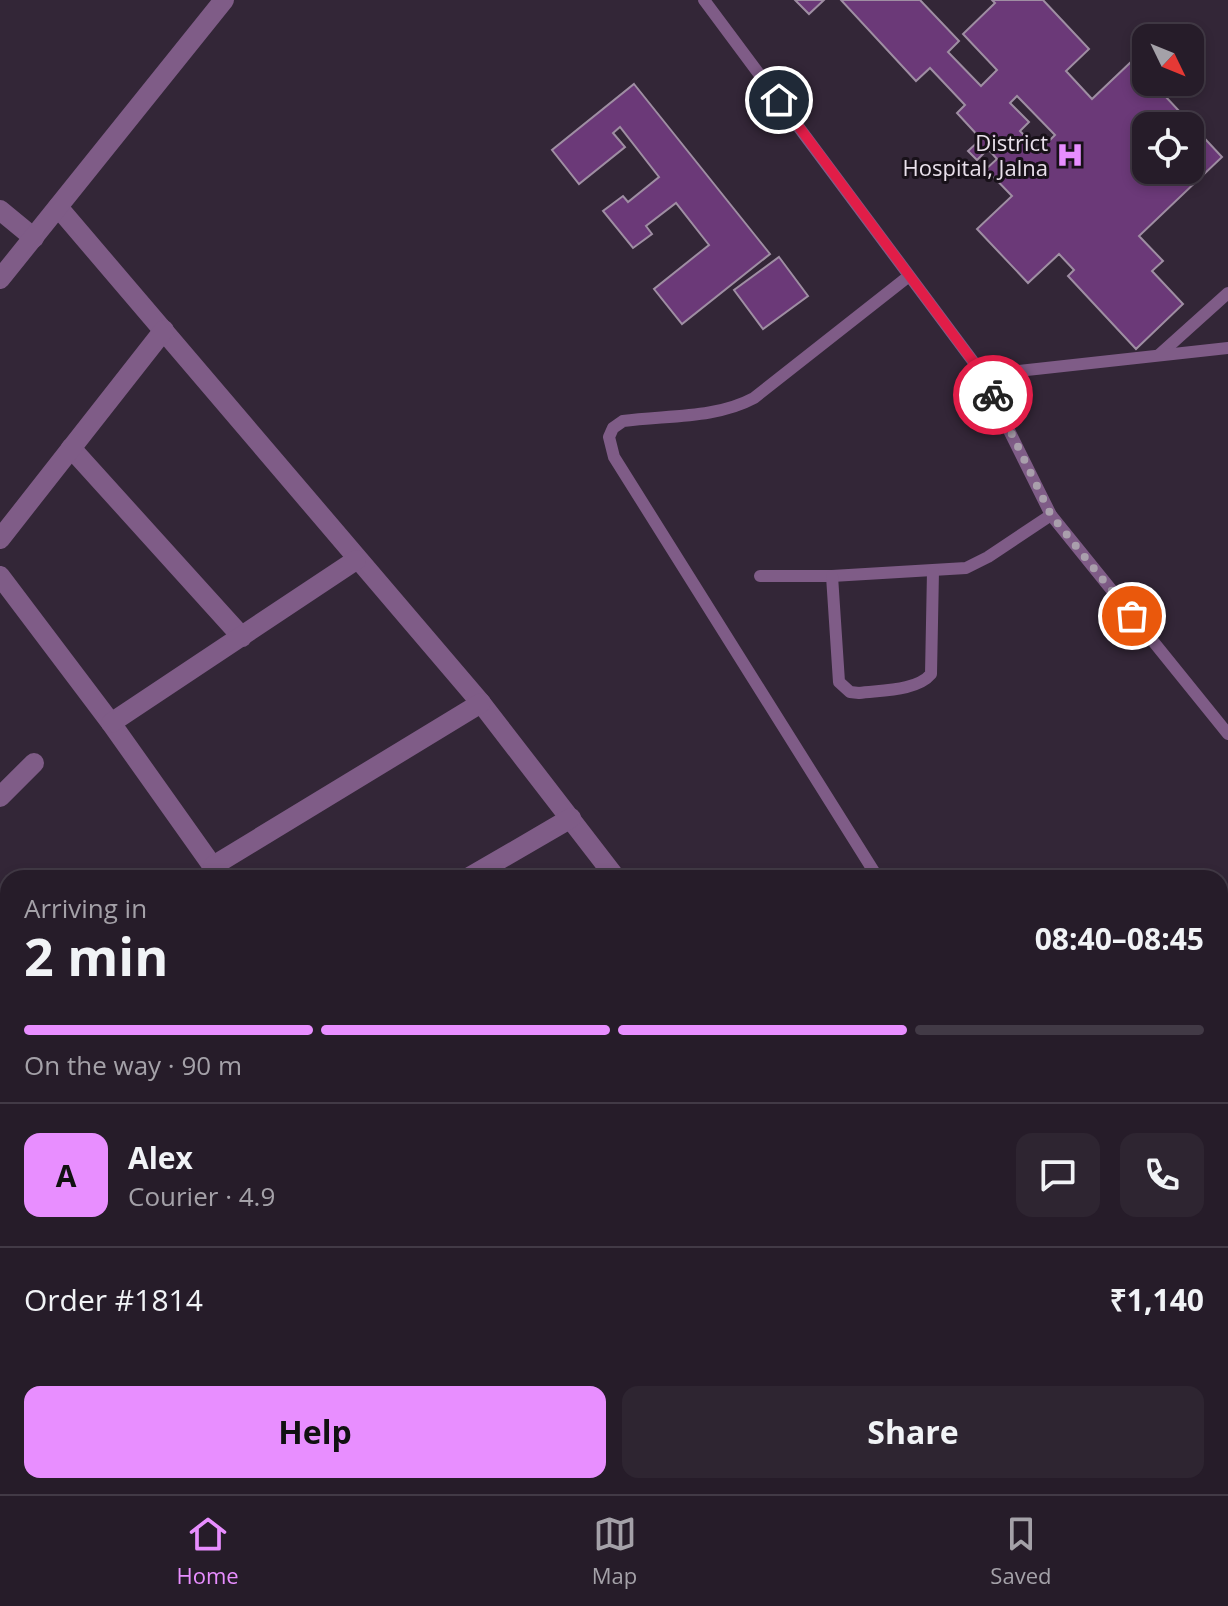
<!DOCTYPE html>
<meta charset="utf-8">
<style>
body{margin:0;font-family:"Open Sans",sans-serif;background:#2e2531;color:#f1f3f6;height:100vh;display:flex;flex-direction:column;font-size:30px;white-space:nowrap}
*{box-sizing:border-box;margin:0}
p{font-size:26px;color:#a4a1a8}
.icon{flex:none;width:44px;height:44px;fill:none;stroke:currentColor;stroke-width:2;stroke-linecap:round;stroke-linejoin:round}
.map{position:relative;flex:1;overflow:hidden}
.sheet{position:absolute;left:0px;top:870px;width:1228px;height:624px;display:flex;flex-direction:column;background:#261c29;border-radius:24px 24px 0 0;box-shadow:0 4px 12px #0003,0 0 0 2px #423a46}
.sheet>*{flex:none}
.needle{width:52px;rotate:133deg}
.fabs{position:absolute;left:1132px;top:24px;display:grid;gap:16px}
.fabs a{display:grid;place-items:center;width:72px;height:72px;border-radius:16px;background:#261c29;box-shadow:0 4px 12px #0003,0 0 0 2px #423a46;font-size:40px}
.pin{position:absolute;display:grid;place-items:center;width:68px;height:68px;color:#fff;margin:-34px;border:4px solid #fff;border-radius:50%;box-shadow:0 2px 8px #0007}
.courier{position:absolute;display:grid;place-items:center;width:80px;height:80px;margin:-40px;border:6px solid #e11d48;border-radius:50%;background:#fff;color:#222;box-shadow:0 2px 10px #0007}
.overview em{font-style:normal;font-weight:700}
.overview div{display:flex;flex-direction:column-reverse}
.overview{display:flex;align-items:center;justify-content:space-between;height:136px;padding:0 24px}
h1{font-size:52px;font-weight:700;line-height:60px}
.bar{display:grid;grid-template-columns:repeat(4,1fr);gap:12px 8px;align-content:center;height:96px;padding:0 24px}
.bar i{height:10px;border-radius:6px;background:#423a46}
.bar .active{background:#e88eff}
.bar p{grid-column:span 4}
.line{display:flex;align-items:center;gap:20px;padding:0 24px;border-top:2px solid #423a46}
.line div{flex:1}
.round{display:grid;place-items:center;flex:none;width:84px;height:84px;border-radius:16px;background:#2e2531}
.cta{display:flex;gap:16px;margin-top:auto;padding:16px 24px}
.cta a{flex:1;height:92px;border-radius:16px;background:#e88eff;color:#111;font-size:32px;font-weight:700;line-height:92px;text-align:center}
.cta a+a{background:#2e2531;color:#f1f3f6}
.tab-bar{display:flex;justify-content:space-around;align-items:center;height:112px;border-top:2px solid #423a46;background:#261c29;font-size:22px;color:#a4a1a8}
.tab-bar a{display:grid;justify-items:center;gap:4px}
.tab-bar .active{color:#e88eff}
.map>svg:first-child{display:block}
</style>
<div class="map">
<svg width="1228" height="1494" viewBox="0 0 1228 1494">
<rect width="100%" height="100%" fill="#332637"/>
<!-- building -->
<g fill="#6b3978" stroke="#9f8ea3" stroke-width="2" fill-rule="evenodd">
<polygon points="795,0 824,0 809,14"/>
<path d="M841,0H920L959,41L948,52L981,86L997,70L963,34L995,3L992,0H1043L1089,49L1066,71L1092,99L1132,61L1146,76V82H1152L1222,157L1139,236L1163,261L1152,271L1183,304L1136,349L1068,276L1074,270L1059,254L1028,283L977,229L1012,196L986,169L997,159L988,149L977,160L968,151L981,139L957,113L965,105L930,68L916,81ZM1017,96L1055,135L1039,151L1020,131L1029,122L1010,103ZM1146,126H1190V170H1146Z"/>
<polygon points="634,84 770,254 682,324 654,289 709,245 676,203 646,226 652,234 633,248 603,211 623,196 628,202 659,177 620,127 613,133 625,147 579,184 552,150"/>
<polygon points="779,257 808,296 763,329 734,290"/>
</g>
<g fill="none" stroke-linecap="round" stroke-linejoin="round">
<!-- service -->
<g stroke="#7f5c87" stroke-width="12">
<polyline points="704,0 978,368 1051,515 1228,734"/>
<polyline points="1159,355 1228,293"/>
<polyline points="982,375 1228,348"/>
<polyline points="760,576 832,576 966,568 988,557 1051,515"/>
<path d="M832,576L839,682L850,692L859,693C881,690 917,691 931,674L933,571"/>
<path d="M878,878L614,457L609,437L613,428L623,421C666,415 715,419 754,398L909,276"/>
</g>
<!-- minor -->
<g stroke="#7f5c87" stroke-width="20">
<polyline points="58,207 481,703 616,878"/>
<polyline points="0,210 34,238"/>
<polyline points="0,279 224,0"/>
<polyline points="71,448 242,637"/>
<polyline points="0,539 164,330"/>
<polyline points="0,576 111,723 221,878"/>
<polyline points="111,723 356,560"/>
<polyline points="0,797 34,763"/>
<polyline points="213,866 481,703"/>
<polyline points="468,878 571,818"/>
<polyline points="0,982 8,976"/>
<polyline points="1220,1022 1228,1016"/>
<polyline points="0,1069 8,1079"/>
<polyline points="1220,1445 1228,1452"/>
<polyline points="1220,1472 1228,1467"/>
<polyline points="326,1486 332,1494"/>
<polyline points="541,1486 547,1494"/>
<polyline points="564,1494 575,1486"/>
<polyline points="873,1494 887,1486"/>
<polyline points="1182,1494 1196,1486"/>
</g>
</g>
<g fill="none" stroke-linecap="round" stroke-linejoin="round">
<!-- done -->
<polyline stroke="#a99fac" stroke-width="8" stroke-dasharray="0 14.4" points="993,395 1051,515 1132,616"/>
<!-- route -->
<polyline stroke="#e11d48" stroke-width="10" points="779,100 978,368 993,395"/>
</g>
<!-- icons -->
<defs>
<g id="hospital-bare" transform="scale(2.16)"><path d="M-5-5h3v3.5h4V-5h3V5h-3V1.5h-4V5h-3Z" fill="#e88eff" stroke="#181119" stroke-width="2.5" paint-order="stroke"/></g>
</defs>
<g fill-rule="evenodd">
<use href="#hospital-bare" x="1070" y="155"/>
</g>
<g text-anchor="middle" dominant-baseline="central" stroke-width="6" stroke-linejoin="round" paint-order="stroke">
<!-- poi labels -->
<g font-size="22" fill="#e9e0eb" stroke="#181119" text-anchor="end">
<text x="1048" y="142">District<tspan x="1048" dy="25">Hospital, Jalna</tspan></text>
</g>
</g>
</svg>
<div class="fabs">
<a><svg class="needle" viewBox="-14 -14 28 28"><path d="M0-13l5 13h-10z" fill="#e53935"/><path d="M0 13l5-13h-10z" fill="#a4a1a8"/></svg></a>
<a><svg class="icon" aria-label="locate" viewBox="0 0 24 24"><circle cx="12" cy="12" r="6"/><path d="M12 2v4M12 18v4M2 12h4M18 12h4"/></svg></a>
</div>
<div class="pin" style="left:1132px;top:616px;background:#ea580c"><svg class="icon" aria-label="bag" viewBox="0 0 24 24"><path d="M5 8h14l-1 12H6zM9 8a3 3 0 0 1 6 0"/></svg></div>
<div class="pin" style="left:779px;top:100px;background:#1f2937"><svg class="icon" aria-label="home" viewBox="0 0 24 24"><path d="M3 11l9-7 9 7M6 9v11h12V9"/></svg></div>
<div class="courier" style="left:993px;top:395px"><svg class="icon" aria-label="bike" viewBox="0 0 24 24"><circle cx="6" cy="16" r="4"/><circle cx="18" cy="16" r="4"/><path d="M6 16l4-8h5l3 8M10 8l3 8H6M13 5h3"/></svg></div>
<section class="sheet">
<div class="overview"><div><h1>2 min</h1><p>Arriving in</p></div><em>08:40–08:45</em></div>
<div class="bar"><i class="active"></i><i class="active"></i><i class="active"></i><i></i><p>On the way · 90 m</p></div>
<div class="line" style="height:144px"><b class="round" style="background:#e88eff;color:#111">A</b><div><b>Alex</b><p>Courier · 4.9</p></div><a class="round"><svg class="icon" aria-label="chat" viewBox="0 0 24 24"><path d="M4 5h16v11H9l-5 4z"/></svg></a><a class="round"><svg class="icon" aria-label="phone" viewBox="0 0 24 24"><path d="M5 4h4l2 5-3 2q2 4 5 5l2-3 5 2v4C11 20 4 13 5 4z"/></svg></a></div>
<div class="line" style="height:104px"><div>Order #1814</div><b>₹1,140</b></div>
<div class="cta"><a>Help</a><a>Share</a></div>
</section>
</div>
<nav class="tab-bar">
<a class="active"><svg class="icon" aria-label="home" viewBox="0 0 24 24"><path d="M3 11l9-7 9 7M6 9v11h12V9"/></svg>Home</a>
<a><svg class="icon" aria-label="map" viewBox="0 0 24 24"><path d="M3 6l6-2 6 2 6-2v14l-6 2-6-2-6 2zM9 4v14M15 6v14"/></svg>Map</a>
<a><svg class="icon" aria-label="saved" viewBox="0 0 24 24"><path d="M7 4h10v16l-5-4-5 4z"/></svg>Saved</a>
</nav>
